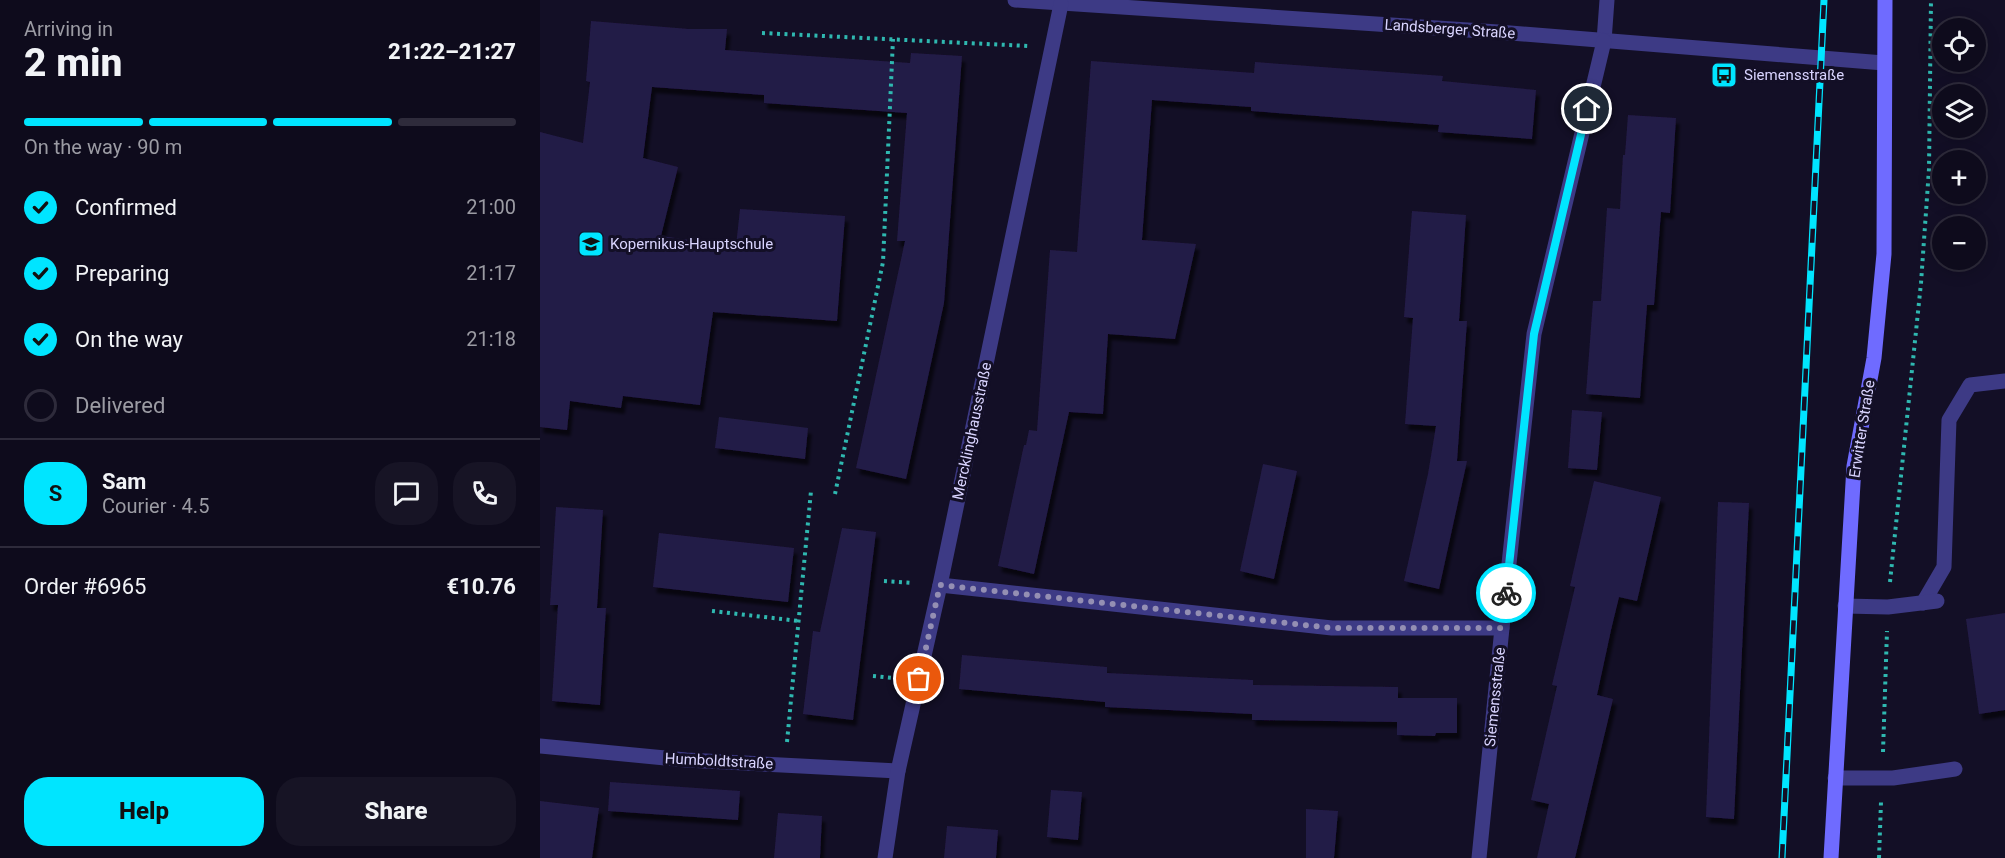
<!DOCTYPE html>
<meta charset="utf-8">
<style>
body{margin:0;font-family:Roboto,sans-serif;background:#171425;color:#f1f3f6;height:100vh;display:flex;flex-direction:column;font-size:22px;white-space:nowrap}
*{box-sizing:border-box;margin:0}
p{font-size:20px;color:#9b9ba3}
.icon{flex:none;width:33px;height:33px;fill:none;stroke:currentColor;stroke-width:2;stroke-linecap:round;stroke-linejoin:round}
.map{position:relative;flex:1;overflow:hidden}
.sheet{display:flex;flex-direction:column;background:#0e0b1c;width:540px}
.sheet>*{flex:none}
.tools{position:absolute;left:1392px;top:18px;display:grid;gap:12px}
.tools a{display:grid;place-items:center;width:54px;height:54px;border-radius:50%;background:#0e0b1c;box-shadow:0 3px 15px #0003,0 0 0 2px #2e2b3b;font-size:30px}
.pin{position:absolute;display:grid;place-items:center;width:51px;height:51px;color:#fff;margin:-26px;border:3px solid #fff;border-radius:50%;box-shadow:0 2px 6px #0007}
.courier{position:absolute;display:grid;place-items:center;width:60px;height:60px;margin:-30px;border:4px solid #00e5ff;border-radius:50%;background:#fff;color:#222;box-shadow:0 2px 8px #0007}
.headline em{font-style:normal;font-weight:800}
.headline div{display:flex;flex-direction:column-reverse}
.headline{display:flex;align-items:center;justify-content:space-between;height:102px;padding:0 24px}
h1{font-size:39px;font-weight:800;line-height:45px}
.bar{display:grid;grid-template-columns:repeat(4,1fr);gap:9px 6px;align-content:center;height:72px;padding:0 24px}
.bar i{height:8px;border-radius:4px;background:#2e2b3b}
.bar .active{background:#00e5ff}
.bar p{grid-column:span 4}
.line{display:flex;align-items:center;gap:15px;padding:0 24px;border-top:2px solid #2e2b3b}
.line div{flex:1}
.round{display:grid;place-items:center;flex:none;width:63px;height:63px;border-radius:24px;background:#171425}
ol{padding:0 24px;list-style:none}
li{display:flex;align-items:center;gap:18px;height:66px}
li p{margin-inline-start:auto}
li .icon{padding:6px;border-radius:50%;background:#00e5ff;color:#111;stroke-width:4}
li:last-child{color:#9b9ba3}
li i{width:33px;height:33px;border:3px solid #2e2b3b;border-radius:50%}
.cta{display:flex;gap:12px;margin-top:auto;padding:12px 24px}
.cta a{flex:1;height:69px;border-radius:24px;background:#00e5ff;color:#111;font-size:24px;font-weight:800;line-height:69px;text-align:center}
.cta a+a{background:#171425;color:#f1f3f6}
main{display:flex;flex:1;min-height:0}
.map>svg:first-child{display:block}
</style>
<main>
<section class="sheet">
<div class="headline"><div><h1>2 min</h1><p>Arriving in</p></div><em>21:22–21:27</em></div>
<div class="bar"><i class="active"></i><i class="active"></i><i class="active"></i><i></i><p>On the way · 90 m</p></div>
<ol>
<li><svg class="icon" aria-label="check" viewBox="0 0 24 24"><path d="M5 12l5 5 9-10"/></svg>Confirmed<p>21:00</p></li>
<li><svg class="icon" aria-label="check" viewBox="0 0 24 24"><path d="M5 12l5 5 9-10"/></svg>Preparing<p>21:17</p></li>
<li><svg class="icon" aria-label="check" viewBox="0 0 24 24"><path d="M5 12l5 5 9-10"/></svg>On the way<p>21:18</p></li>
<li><i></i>Delivered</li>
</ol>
<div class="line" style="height:108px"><b class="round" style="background:#00e5ff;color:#111">S</b><div><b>Sam</b><p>Courier · 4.5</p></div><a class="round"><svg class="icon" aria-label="chat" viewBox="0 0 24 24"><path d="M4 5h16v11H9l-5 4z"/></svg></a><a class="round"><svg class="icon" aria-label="phone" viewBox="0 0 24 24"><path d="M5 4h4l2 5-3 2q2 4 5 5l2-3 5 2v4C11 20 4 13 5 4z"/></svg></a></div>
<div class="line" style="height:78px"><div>Order #6965</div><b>€10.76</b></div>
<div class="cta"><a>Help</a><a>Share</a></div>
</section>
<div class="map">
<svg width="1465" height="858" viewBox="0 0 1465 858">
<defs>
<filter id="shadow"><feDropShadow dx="3.5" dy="6" stdDeviation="1.5" flood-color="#0009"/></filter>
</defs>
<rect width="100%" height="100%" fill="#130f26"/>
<!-- building -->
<g fill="#241b47" filter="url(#shadow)">
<polygon points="51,21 149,29 187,29 185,50 370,63 371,53 422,56 404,303 366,479 316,468 365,241 357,241 367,113 224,103 224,95 112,87 103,158 138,167 121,236 196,246 200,209 305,216 297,321 173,312 160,405 83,396 81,408 30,401 27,430 0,427 0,132 43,143 50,82 46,81"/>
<polygon points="551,61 714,73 715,62 755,65 903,76 902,81 996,90 992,139 898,132 899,125 711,111 711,107 612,100 602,240 656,244 635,339 568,334 563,414 529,412 494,574 458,566 484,445 486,445 489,430 497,431 510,250 537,252"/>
<polygon points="1088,115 1136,118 1130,213 1121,212 1114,305 1107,305 1100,398 1046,394 1053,301 1061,301 1067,208 1080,209 1083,155 1085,155"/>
<polygon points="872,211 926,215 919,321 927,321 917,461 927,461 899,589 864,581 888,474 896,426 865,424 873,318 864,317"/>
<polygon points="1032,410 1062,412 1057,470 1028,468"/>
<polygon points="179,417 268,428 265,459 175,448"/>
<polygon points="723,464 757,471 734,579 700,571"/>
<polygon points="1054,481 1121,497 1097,601 1079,597 1071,630 1057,695 1073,699 1035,858 997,858 1009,804 991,800 1017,686 1012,685 1035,587 1030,586"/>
<polygon points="1178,502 1209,503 1194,819 1166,817"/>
<polygon points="16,507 63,510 57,608 66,608 60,705 12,701 18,605 10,605"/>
<polygon points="302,528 336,532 313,720 263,714 273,631 280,632"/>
<polygon points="119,533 254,548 248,602 113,587"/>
<polygon points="1465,613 1465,710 1439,714 1426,619"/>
<polygon points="422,655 567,667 567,673 713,680 713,685 858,687 858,698 917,698 917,733 896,733 895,736 857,735 857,713 857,722 712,720 712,714 565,707 565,702 419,689"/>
<polygon points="70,782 200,791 198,820 68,811"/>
<polygon points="511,790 542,792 538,840 507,837"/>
<polygon points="0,801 59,808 52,858 0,858"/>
<polygon points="766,809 798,811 794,858 766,858"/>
<polygon points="238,813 282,816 280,858 234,858"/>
<polygon points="407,826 458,830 456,858 404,858"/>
</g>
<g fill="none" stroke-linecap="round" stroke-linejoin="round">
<!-- path -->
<g stroke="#2fb8b0" stroke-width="4" stroke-dasharray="3 4.5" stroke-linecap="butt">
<polyline points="222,33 488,46"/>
<polyline points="295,494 343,262 353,39"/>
<polyline points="344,581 373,583"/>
<polyline points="1350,582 1381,283 1389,169 1391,0"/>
<polyline points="172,611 259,621"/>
<polyline points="333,676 353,678"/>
<polyline points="247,742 271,491"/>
<polyline points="1343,752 1347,631"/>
<polyline points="1339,858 1341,802"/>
</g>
<!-- lane -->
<g stroke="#3d3a85" stroke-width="15">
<polyline points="1064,41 1067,0"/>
<polyline points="1383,603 1404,567 1409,420 1430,385 1465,381"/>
<polyline points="1305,606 1348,607 1397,601"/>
<polyline points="1295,778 1353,778 1415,769"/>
</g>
<!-- street -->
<g stroke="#3d3a85" stroke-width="15">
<polyline points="475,0 958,32 1344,63"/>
<polyline points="400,585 792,628 962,628"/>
<polyline points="0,746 146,760 358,771"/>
<polyline points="345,858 358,771 400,585 521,4"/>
<polyline points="939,858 962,628 994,334 1064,41"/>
</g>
<!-- secondary -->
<polyline stroke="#6f6bff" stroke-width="15" points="1291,858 1314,466 1334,358 1344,254 1345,0"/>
<!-- rail casing -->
<g stroke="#00e5ff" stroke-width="7">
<polyline id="rail" points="1242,858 1284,0"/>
</g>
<!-- rail -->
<use href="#rail" stroke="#130f26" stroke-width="4.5" stroke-dasharray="14" stroke-linecap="butt"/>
</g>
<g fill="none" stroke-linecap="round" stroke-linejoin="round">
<!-- done -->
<polyline stroke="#948fb3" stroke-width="6" stroke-dasharray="0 10.8" points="379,679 400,585 792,628 962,628 966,593"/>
<!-- route -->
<polyline stroke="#00e5ff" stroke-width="8" points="966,593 994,334 1047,109"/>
</g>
<!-- icons -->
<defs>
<g id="bus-square" transform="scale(1.35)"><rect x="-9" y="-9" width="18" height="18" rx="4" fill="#00e5ff" stroke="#130f26"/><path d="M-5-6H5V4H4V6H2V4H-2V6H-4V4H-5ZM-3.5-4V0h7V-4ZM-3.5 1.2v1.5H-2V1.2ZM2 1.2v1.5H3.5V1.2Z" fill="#111"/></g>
<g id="school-square" transform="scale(1.35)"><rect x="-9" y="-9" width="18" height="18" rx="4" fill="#00e5ff" stroke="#130f26"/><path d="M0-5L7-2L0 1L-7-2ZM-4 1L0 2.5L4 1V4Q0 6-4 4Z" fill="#111"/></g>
</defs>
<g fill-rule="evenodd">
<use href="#bus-square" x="1184" y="75"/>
<use href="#school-square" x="51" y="244"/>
</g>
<g text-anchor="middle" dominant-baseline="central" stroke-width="6" stroke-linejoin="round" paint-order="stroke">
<!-- street labels -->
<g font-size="15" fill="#d9d4ff" stroke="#130f26">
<text transform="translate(910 29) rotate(4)">Landsberger Straße</text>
<text transform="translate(1322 429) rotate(-81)">Erwitter Straße</text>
<text transform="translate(432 431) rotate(-78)">Mercklinghausstraße</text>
<text transform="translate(955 697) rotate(-84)">Siemensstraße</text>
<text transform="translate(179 761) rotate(3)">Humboldtstraße</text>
</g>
<!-- poi labels -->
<g font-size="15" fill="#d9d4ff" stroke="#130f26" text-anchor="start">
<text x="1204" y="75">Siemensstraße</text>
<text x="70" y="244">Kopernikus-Hauptschule</text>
</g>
</g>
</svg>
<div class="tools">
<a><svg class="icon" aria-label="locate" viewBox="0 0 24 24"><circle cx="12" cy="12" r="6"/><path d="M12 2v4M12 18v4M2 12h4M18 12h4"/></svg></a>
<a><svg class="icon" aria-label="layers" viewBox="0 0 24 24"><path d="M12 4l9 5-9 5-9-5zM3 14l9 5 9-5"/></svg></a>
<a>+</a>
<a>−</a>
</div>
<div class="pin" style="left:379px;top:679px;background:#ea580c"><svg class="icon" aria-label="bag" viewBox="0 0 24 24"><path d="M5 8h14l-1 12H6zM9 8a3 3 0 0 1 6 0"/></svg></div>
<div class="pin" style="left:1047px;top:109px;background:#1f2937"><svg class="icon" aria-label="home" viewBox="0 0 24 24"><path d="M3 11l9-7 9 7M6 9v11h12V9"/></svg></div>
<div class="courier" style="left:966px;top:593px"><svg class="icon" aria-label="bike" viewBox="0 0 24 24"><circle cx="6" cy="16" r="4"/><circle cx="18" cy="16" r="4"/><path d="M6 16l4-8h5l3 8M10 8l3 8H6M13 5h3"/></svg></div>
</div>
</main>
